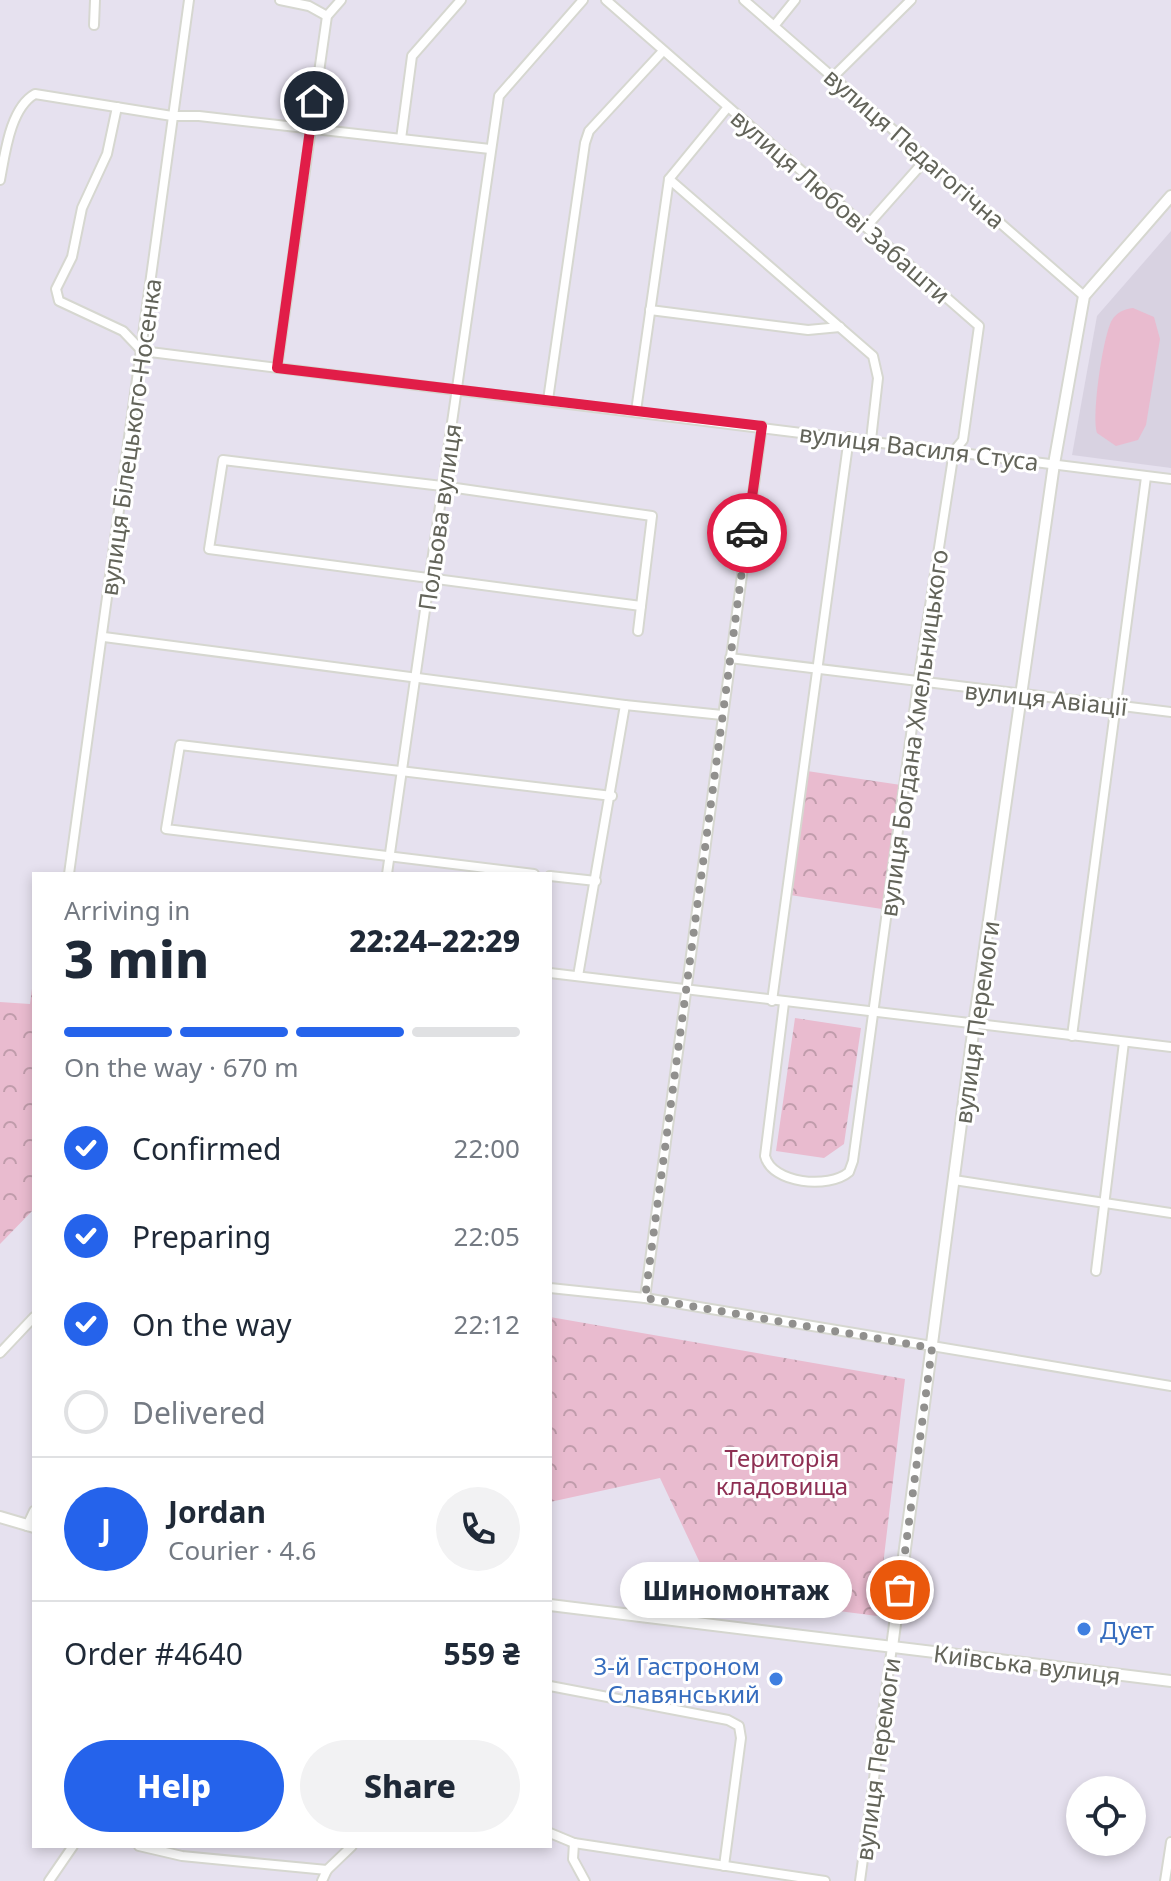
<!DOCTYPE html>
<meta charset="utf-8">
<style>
body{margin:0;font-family:"Noto Sans",sans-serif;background:#f2f2f3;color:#1f2937;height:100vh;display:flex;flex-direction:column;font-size:30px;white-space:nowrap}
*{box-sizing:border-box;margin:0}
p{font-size:26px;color:#747a83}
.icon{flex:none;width:44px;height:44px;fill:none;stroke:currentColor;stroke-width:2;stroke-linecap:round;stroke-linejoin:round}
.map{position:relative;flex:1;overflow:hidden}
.drawer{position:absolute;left:32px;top:872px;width:520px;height:976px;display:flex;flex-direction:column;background:#fff;border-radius:0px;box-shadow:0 4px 12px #0003}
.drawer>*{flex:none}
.buttons{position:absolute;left:1066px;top:1776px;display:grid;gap:16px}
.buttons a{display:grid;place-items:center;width:80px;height:80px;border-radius:50%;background:#fff;box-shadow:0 4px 12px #0003;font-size:40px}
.pin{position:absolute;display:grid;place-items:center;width:68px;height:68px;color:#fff;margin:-34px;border:4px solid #fff;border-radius:50%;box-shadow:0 2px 8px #0007}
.courier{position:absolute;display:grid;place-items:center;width:80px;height:80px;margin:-40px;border:6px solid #e11d48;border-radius:50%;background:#fff;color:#222;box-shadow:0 2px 10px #0007}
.bubble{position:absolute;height:56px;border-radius:28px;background:#fff;box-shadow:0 4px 12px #0003;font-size:26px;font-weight:800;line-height:56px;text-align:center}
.head em{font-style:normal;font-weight:800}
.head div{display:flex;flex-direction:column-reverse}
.head{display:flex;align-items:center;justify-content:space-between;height:136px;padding:0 32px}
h1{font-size:52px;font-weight:800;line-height:60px}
.bar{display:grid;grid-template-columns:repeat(4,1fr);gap:12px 8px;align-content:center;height:96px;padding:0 32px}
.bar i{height:10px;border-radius:6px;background:#e0e1e3}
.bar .current{background:#2563eb}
.bar p{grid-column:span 4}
.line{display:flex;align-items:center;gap:20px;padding:0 32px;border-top:2px solid #e0e1e3}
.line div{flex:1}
.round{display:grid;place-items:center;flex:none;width:84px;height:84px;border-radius:42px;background:#f2f2f3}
ol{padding:0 32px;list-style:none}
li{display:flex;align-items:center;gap:24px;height:88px}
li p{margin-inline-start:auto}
li .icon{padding:8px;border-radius:50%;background:#2563eb;color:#fff;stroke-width:4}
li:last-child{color:#747a83}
li i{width:44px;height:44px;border:4px solid #e0e1e3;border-radius:50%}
.button{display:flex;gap:16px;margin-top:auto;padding:16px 32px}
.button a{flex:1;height:92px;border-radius:48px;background:#2563eb;color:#fff;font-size:32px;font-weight:800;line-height:92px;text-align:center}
.button a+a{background:#f2f2f3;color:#1f2937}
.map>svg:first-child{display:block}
</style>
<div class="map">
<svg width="1171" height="1881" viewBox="0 0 1171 1881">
<defs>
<pattern id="forest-crowns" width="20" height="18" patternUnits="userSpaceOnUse" patternTransform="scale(2)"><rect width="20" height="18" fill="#e9bbcf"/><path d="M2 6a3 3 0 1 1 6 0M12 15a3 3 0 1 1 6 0" fill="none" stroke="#c09cab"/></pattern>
</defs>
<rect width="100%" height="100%" fill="#e6e1ef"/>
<!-- education -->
<polygon fill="#d8d2e1" points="1171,231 1171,468 1072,455 1097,316"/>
<!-- green -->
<path fill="#e9bbcf" d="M1133,308L1154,317L1160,339L1146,425L1138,440L1116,446L1097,433C1091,417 1103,335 1112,320C1117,312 1124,309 1133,308Z"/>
<!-- forest -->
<g fill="url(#forest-crowns)">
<polygon points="807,771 901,785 882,909 790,895"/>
<polygon points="34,973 34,1209 0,1244 0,1002 30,1004"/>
<polygon points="795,1018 861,1028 844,1144 824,1158 776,1151"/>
<polygon points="550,1317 905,1379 877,1616 715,1595 660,1478 550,1502"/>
</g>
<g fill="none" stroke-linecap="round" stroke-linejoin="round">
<!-- minor casing -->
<g stroke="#d6d7d0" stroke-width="12">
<g id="minor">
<polyline points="280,0 309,6 327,16"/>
<path d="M606,0L979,326L963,440L954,451L918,683L853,1161L849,1172C829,1189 772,1184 765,1156L784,1003"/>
<polyline points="744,0 1084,296"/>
<polyline points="94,25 95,0"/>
<polyline points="774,26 795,0"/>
<polyline points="833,77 911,0"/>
<polyline points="117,107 107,154 82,208 72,257 56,289 59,301 123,331 142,351 1171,479"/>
<polyline points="401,139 412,56 461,0"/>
<polyline points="669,179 873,356 878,378 871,440"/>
<path d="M0,180C5,154 10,108 35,94L172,116H199L490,149"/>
<polyline points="866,227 927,158"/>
<polyline points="650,310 808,330 840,327"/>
<polyline points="277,368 327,16 341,0"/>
<polyline points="548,400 585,143 589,131 663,51"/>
<polyline points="636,411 669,179 728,107"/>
<polygon points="223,460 442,486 652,516 641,606 209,549"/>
<polyline points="638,631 641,606"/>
<polyline points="104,637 625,705 578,976"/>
<polyline points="730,658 1171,712"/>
<polyline points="625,705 722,715"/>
<polyline points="69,874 189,0"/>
<polyline points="387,874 499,96 583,0"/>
<polyline points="534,874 166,829 180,745 612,796"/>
<polyline points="550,876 596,881"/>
<polyline points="550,973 1171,1047"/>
<polyline points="772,1001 849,437"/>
<polyline points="1072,1036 1146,477"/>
<polyline points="954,1180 1171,1213"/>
<polyline points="1096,1271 1124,1042"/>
<polyline points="550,1288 645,1298 1171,1386"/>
<polyline points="645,1298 762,426"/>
<polyline points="0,1353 34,1317"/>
<polyline points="27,1526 34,1511"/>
<polyline points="550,1686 728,1720 739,1726 741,1738 724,1866"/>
<polyline points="550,1833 574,1843 825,1881"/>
<polyline points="574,1843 573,1859 585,1881"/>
<polyline points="139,1846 182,1856 327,1870"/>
<polyline points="49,1881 73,1846"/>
<polyline points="322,1881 327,1870 352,1846"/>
<polyline points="860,1881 892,1647"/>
<polyline points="1165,1881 1171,1842"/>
</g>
</g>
<!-- tertiary casing -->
<g stroke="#d6d7d0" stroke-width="14">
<g id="tertiary">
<polyline points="0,1517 34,1527"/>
<polyline points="550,1605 1171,1681"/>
<polyline points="892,1647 974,1025 1054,464 1084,296 1171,196"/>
</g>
</g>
<!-- minor -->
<use href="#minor" stroke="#fff" stroke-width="8"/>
<!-- tertiary -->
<use href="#tertiary" stroke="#fff" stroke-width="10"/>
</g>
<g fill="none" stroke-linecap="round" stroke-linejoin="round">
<!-- done -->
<polyline stroke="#91908e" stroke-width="8" stroke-dasharray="0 14.4" points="747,533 645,1298 932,1348 900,1590"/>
<!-- route -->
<polyline stroke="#e11d48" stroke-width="10" points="314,101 277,368 762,426 747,533"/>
</g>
<!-- markers -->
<g fill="#3f7fe0" stroke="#fff" stroke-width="3">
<circle cx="1084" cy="1629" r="8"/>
<circle cx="776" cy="1679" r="8"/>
</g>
<g text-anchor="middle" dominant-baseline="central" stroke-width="6" stroke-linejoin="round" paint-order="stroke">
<!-- street labels -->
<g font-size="24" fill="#63645a" stroke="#fff">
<text transform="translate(915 148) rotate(41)">вулиця Педагогічна</text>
<text transform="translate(841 206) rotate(41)">вулиця Любові Забашти</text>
<text transform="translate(130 437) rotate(-82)">вулиця Білецького-Носенка</text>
<text transform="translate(919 447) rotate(7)">вулиця Василя Стуса</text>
<text transform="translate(439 517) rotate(-82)">Польова вулиця</text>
<text transform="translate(1046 698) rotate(6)">вулиця Авіації</text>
<text transform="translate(913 733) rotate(-82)">вулиця Богдана Хмельницького</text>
<text transform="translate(976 1022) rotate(-82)">вулиця Перемоги</text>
<text transform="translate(1027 1664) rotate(7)">Київська вулиця</text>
<text transform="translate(877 1759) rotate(-82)">вулиця Перемоги</text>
</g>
<!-- park labels -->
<g font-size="24" fill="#8e2f53" stroke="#fff">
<text x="782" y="1457">Територія<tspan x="782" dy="28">кладовища</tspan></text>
</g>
<!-- shop labels -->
<g font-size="24" fill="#366cbe" stroke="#fff" text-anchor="start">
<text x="1100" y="1629">Дует</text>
<text x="760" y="1665" text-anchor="end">3-й Гастроном<tspan x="760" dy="28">Славянський</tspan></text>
</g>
</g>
</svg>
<div class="buttons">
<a><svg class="icon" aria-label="locate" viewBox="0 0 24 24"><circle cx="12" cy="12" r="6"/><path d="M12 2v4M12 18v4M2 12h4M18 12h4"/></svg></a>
</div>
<div class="pin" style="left:900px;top:1590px;background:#ea580c"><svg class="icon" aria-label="bag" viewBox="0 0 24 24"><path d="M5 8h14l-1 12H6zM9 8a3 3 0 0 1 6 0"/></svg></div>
<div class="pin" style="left:314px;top:101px;background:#1f2937"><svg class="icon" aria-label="home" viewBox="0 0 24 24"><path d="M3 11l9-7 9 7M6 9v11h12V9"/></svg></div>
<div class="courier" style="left:747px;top:533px"><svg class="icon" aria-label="car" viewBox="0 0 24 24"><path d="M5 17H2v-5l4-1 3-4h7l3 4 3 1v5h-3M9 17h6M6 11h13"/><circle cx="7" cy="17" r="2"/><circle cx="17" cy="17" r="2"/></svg></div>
<div class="bubble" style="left:620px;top:1562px;width:232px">Шиномонтаж</div>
<section class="drawer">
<div class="head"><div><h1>3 min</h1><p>Arriving in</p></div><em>22:24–22:29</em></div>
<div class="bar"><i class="current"></i><i class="current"></i><i class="current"></i><i></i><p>On the way · 670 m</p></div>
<ol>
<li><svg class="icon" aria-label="check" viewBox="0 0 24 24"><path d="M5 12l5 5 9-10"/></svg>Confirmed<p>22:00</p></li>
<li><svg class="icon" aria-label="check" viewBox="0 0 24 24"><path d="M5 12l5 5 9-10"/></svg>Preparing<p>22:05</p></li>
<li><svg class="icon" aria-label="check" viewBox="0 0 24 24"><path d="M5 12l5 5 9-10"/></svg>On the way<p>22:12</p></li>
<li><i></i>Delivered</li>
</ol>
<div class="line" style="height:144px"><b class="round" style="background:#2563eb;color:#fff">J</b><div><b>Jordan</b><p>Courier · 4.6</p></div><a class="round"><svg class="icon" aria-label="phone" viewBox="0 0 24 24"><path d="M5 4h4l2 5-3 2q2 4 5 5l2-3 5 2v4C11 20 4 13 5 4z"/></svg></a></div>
<div class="line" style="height:104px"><div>Order #4640</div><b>559 ₴</b></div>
<div class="button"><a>Help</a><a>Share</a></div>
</section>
</div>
